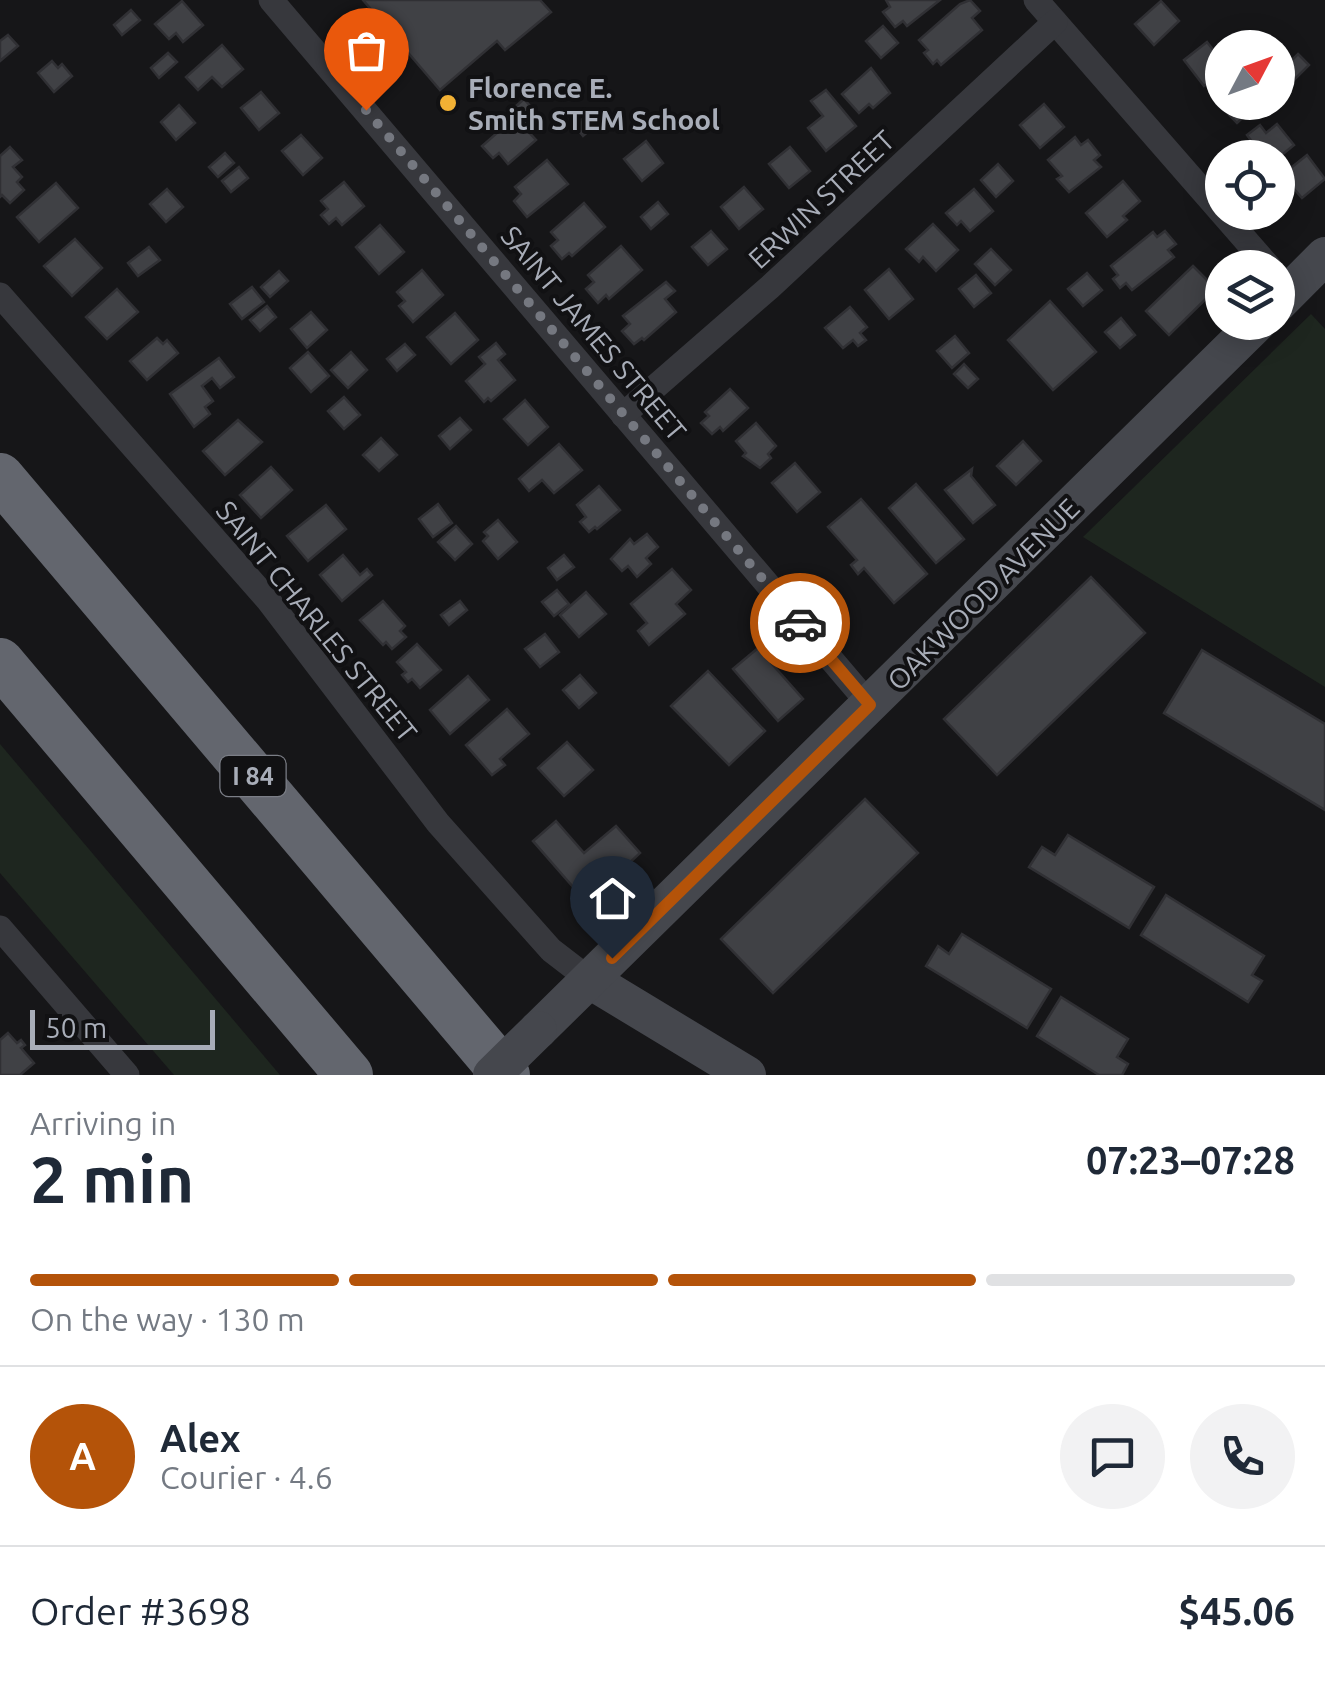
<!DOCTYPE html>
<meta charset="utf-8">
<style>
body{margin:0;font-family:Ubuntu,sans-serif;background:#f2f2f3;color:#1f2937;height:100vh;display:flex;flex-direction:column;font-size:38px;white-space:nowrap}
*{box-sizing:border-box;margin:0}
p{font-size:32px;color:#747a83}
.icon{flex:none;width:55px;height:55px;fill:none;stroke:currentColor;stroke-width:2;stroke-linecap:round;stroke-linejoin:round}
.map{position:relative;height:1075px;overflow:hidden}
.sheet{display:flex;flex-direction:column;background:#fff;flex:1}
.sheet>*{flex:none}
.needle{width:65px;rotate:49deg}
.buttons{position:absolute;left:1205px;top:30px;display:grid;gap:20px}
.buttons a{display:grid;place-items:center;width:90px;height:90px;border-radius:50%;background:#fff;box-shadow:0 5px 25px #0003;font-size:50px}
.scale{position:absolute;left:30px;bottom:25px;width:185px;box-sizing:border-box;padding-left:10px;border:5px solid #a8adb8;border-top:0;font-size:28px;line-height:35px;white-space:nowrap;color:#a8adb8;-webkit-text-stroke:8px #111113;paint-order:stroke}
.pin{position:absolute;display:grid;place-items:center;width:85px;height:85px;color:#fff;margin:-102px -42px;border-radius:50% 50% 50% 0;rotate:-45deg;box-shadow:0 0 10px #0007}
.pin .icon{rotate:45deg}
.courier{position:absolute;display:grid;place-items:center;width:100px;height:100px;margin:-50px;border:8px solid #b45309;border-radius:50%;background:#fff;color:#222;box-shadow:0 2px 12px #0007}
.headline em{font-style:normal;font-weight:700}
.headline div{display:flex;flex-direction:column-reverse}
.headline{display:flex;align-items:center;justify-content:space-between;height:170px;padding:0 30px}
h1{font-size:65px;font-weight:700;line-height:75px}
.bar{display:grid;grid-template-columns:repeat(4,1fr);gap:15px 10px;align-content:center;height:120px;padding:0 30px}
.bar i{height:12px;border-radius:8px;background:#e0e1e3}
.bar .active{background:#b45309}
.bar p{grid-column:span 4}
.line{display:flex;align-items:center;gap:25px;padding:0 30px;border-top:2px solid #e0e1e3}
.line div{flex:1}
.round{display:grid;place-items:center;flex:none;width:105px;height:105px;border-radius:52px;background:#f2f2f3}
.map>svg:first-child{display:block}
</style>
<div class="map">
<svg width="1325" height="1075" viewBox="0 0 1325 1075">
<rect width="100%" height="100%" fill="#161618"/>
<!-- green -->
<g fill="#1e261f">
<polygon points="1311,314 1325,329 1325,687 1083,537"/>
<polygon points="0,744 280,1075 174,1075 0,873"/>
</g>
<!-- building -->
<g fill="#404145" stroke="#303034" stroke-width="2.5">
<polygon points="363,0 540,0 551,12 505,50 497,41 440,90"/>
<polygon points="940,0 907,26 903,21 895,27 883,12 890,7 886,0"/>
<polygon points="970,0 980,11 972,18 982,30 941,65 937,60 933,64 924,53 928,50 919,40 960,4"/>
<polygon points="182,1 203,25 183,42 176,33 169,39 155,24"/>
<polygon points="1161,1 1179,21 1154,45 1135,24"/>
<polygon points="131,10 140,20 122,35 114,25"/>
<polygon points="883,26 898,43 881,58 866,41"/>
<polygon points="8,35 18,46 0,61 0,41"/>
<polygon points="1207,42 1222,61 1222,72 1204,86 1184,60"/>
<polygon points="222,45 243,69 222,87 212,77 198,90 186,77"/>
<polygon points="168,53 177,62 159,78 151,68"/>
<polygon points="1298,54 1309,65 1286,88 1278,74"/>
<polygon points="52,61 58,68 62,64 72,76 54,92 38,73"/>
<polygon points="871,68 890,93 873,108 869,104 859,113 842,94"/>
<polygon points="1222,87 1222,102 1259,102 1237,123 1212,97"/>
<polygon points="826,90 856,126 826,151 808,128 823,116 811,101"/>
<polygon points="261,92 279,113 259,130 241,108"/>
<polygon points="524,99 539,116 525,128 536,140 508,164 499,153 493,158 482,146 520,113 515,107"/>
<polygon points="1044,104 1064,127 1040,148 1020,125"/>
<polygon points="179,105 195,123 176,140 161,122"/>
<polygon points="592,111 600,121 583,136 574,125"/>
<polygon points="1277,124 1294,145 1278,158 1264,158 1247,135 1260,125 1266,133"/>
<polygon points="301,135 322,158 303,175 282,151"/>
<polygon points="1075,137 1081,145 1088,140 1100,155 1094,160 1101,167 1069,192 1057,179 1062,176 1048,160"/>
<polygon points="646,141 663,163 642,181 624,159"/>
<polygon points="10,147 22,160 13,167 22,177 17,182 24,190 10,203 2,195 0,197 0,156"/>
<polygon points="790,147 810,171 789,188 769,164"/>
<polygon points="225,153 234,163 218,177 209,167"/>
<polygon points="1307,155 1325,179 1302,198 1282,175"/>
<polygon points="547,160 568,184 527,217 514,201 521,194 515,187"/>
<polygon points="998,164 1013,181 996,197 981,180"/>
<polygon points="239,167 248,178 231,192 222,181"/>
<polygon points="1123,181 1140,201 1123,216 1127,220 1107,237 1086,213"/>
<polygon points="344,182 364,206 342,225 336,218 329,224 321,215 328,209 321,201"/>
<polygon points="56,183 78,208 39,242 17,217"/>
<polygon points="744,187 763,209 739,229 721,207"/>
<polygon points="167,189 183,207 166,222 150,204"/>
<polygon points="974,189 993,211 970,231 961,221 957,225 946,213"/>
<polygon points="658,202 668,214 651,229 641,217"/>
<polygon points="584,203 605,227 572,256 569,253 562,259 551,246 558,240 551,232"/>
<polygon points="933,224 958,250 936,271 923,257 919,262 906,249"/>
<polygon points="380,225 404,252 379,274 356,247"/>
<polygon points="711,231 727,249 708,265 692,247"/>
<polygon points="1165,231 1176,244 1168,250 1174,257 1132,290 1126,283 1120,288 1113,279 1118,275 1111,266 1153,232 1157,237"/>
<polygon points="75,239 102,268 72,296 44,266"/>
<polygon points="621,246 642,270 609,299 606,295 598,303 586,289 594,282 588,275"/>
<polygon points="149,247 160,260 138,276 128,263"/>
<polygon points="991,249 1011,270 995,285 975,264"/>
<polygon points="1193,266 1216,289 1169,335 1146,311"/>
<polygon points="889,269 913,299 889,319 865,290"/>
<polygon points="422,270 443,295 413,322 399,306 405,301 397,292"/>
<polygon points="279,271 288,281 270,297 261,287"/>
<polygon points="1087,273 1102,290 1083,306 1068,289"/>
<polygon points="976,275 991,293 974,307 959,289"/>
<polygon points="666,282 675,291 665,299 676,312 644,340 642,338 634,344 622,331 630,324 623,316"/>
<polygon points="252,287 264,302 242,319 230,304"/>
<polygon points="117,289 138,312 107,339 86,317"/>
<polygon points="1050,301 1096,352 1053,390 1008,340"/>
<polygon points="267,306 276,317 260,331 250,320"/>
<polygon points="850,307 867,327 860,333 866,340 858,346 853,340 843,348 825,328"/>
<polygon points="311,312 327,330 307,348 291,329"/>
<polygon points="455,313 478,340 451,364 427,337"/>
<polygon points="1121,318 1135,335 1120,348 1105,332"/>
<polygon points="955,336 969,353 952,368 937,351"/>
<polygon points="157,338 163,344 167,340 178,353 147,380 130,361"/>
<polygon points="496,343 505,354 498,360 515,380 491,401 488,398 484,402 466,381 485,364 479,357"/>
<polygon points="405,344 415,355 397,371 387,359"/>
<polygon points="308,352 329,376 311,392 290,368"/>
<polygon points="351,352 367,370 348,388 331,370"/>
<polygon points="219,358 234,377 220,388 212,378 202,386 213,401 205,407 210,414 194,427 170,394"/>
<polygon points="964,364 978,379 968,388 954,374"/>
<polygon points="730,389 748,408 723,431 720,427 712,434 701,423 709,416 705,412"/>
<polygon points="344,397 360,415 344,429 328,411"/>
<polygon points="525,400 548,427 528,445 504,419"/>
<polygon points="460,418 471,430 450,449 439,436"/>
<polygon points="238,420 262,442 225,475 203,451"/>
<polygon points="756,423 776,446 768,454 771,458 760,468 743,456 746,453 736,441"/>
<polygon points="381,438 397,455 379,471 363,455"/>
<polygon points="1023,441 1041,461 1016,485 997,466"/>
<polygon points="559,444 582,470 554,493 542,480 529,491 519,479"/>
<polygon points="795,463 820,492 797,512 772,483"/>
<polygon points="271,467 292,490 261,518 240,495"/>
<polygon points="972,469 971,476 995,505 973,523 945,490"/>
<polygon points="916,484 964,539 936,563 889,508"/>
<polygon points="599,486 620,510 597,529 595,527 589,532 580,522 586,517 577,505"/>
<polygon points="861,499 927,574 894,603 864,568 858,574 851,565 857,560 828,527"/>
<polygon points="438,504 452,523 433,537 419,519"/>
<polygon points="326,505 346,529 308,561 287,536"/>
<polygon points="498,520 517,542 498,559 483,541 488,536 484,532"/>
<polygon points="456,526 472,544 455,560 438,542"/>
<polygon points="647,534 658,547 646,558 651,564 637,577 628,566 622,571 611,559 630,539 634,544"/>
<polygon points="343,555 360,575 367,569 372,575 342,601 320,575"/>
<polygon points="564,555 574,567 557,580 548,568"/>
<polygon points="672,569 691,590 676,604 685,614 649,645 638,631 647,623 631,604"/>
<polygon points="1091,577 1145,633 997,775 944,719"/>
<polygon points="557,590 569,604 554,616 542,602"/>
<polygon points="586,592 606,614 579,637 560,615"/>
<polygon points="383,601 405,626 400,631 406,637 392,649 386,642 383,645 360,620"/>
<polygon points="460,601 467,610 449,625 441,615"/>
<polygon points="545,634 559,652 540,667 525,649"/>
<polygon points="417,644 441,670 420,688 412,679 408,682 402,675 406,672 397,662"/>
<polygon points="758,648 803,699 778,721 733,669"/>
<polygon points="1202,650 1325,724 1325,810 1164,713"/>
<polygon points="708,671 765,731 729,765 671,706"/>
<polygon points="580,675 596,693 579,708 563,690"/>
<polygon points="468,676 489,700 450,734 430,710"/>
<polygon points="507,709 529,734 500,759 505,765 492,775 466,745"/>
<polygon points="567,742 593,770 564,796 538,768"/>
<polygon points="865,799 918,853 773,993 721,939"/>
<polygon points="556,821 584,853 616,826 640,853 587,903 533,841"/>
<polygon points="1068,835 1154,887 1129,928 1029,867 1042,847 1055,855"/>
<polygon points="1166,895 1264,956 1252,975 1262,981 1248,1002 1141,935"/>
<polygon points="962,934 1051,989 1027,1028 926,966 938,946 949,954"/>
<polygon points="1061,997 1128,1039 1117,1057 1128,1064 1122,1075 1099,1075 1037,1036"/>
<polygon points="8,1033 17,1043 21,1040 25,1045 21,1048 34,1063 20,1075 0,1075 0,1040"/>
</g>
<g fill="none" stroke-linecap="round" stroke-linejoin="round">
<!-- street -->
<g stroke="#37383d" stroke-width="25">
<polyline points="271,0 870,705"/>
<polyline points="1036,0 1270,268"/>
<polyline points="0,295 268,600 438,823 551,950 590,980"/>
<polyline points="623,415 770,287 1055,22"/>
<polyline points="0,928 127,1075"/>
</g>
<!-- secondary -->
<g stroke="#45474d" stroke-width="38">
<polyline points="1278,303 1325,256"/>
<polyline points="590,980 747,1075"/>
<polyline points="538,1030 1258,322"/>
</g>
<!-- highway -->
<g stroke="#63666e" stroke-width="48">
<polyline points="0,477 506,1075"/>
<polyline points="0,662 349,1075"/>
</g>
<!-- secondary-bridge -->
<polyline stroke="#45474d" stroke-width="38" points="492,1075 538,1030"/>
</g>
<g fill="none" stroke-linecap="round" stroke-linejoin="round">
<!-- done -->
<polyline stroke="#757880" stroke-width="10" stroke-dasharray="0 18" points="366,110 800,623"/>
<!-- route -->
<polyline stroke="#b45309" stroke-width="12" points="612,958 870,705 800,623"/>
</g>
<!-- markers -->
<circle fill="#f2b134" stroke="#111113" stroke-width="4" cx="448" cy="103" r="10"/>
<g text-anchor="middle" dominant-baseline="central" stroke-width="8" stroke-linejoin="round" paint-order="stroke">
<!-- shield labels -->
<rect fill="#111113" stroke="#7b7e86" stroke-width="2.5" x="220.5" y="756" width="65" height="40" rx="8"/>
<g font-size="25" font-weight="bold" fill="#a8adb8">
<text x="253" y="776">I 84</text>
</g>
<!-- poi labels -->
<g font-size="28" font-weight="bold" fill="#a8adb8" stroke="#111113" text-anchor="start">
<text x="468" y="87">Florence E.<tspan x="468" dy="32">Smith STEM School</tspan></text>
</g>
<!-- street labels -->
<g font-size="28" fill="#a8adb8" stroke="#111113">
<text transform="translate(821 199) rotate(-43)">ERWIN STREET</text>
<text transform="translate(594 333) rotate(50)">SAINT JAMES STREET</text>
<text transform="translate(983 594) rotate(-45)">OAKWOOD AVENUE</text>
<text transform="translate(317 621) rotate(51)">SAINT CHARLES STREET</text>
</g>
</g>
</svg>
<div class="buttons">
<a><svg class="needle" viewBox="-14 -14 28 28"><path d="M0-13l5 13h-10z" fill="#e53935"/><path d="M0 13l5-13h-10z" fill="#747a83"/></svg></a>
<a><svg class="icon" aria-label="locate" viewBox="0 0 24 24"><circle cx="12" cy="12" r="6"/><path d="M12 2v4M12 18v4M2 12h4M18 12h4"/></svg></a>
<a><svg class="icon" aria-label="layers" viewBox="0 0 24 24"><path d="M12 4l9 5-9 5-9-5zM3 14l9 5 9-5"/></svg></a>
</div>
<div class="scale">50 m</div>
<div class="pin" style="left:366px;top:110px;background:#ea580c"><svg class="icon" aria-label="bag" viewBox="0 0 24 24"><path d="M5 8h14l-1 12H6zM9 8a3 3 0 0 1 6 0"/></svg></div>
<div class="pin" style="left:612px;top:958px;background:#1f2937"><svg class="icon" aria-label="home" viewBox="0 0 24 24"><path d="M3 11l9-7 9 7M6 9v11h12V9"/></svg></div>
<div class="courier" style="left:800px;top:623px"><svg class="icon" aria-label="car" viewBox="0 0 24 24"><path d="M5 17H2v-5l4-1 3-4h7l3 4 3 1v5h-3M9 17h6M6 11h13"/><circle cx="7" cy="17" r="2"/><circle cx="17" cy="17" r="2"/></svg></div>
</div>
<section class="sheet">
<div class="headline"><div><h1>2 min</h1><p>Arriving in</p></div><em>07:23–07:28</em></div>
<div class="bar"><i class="active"></i><i class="active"></i><i class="active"></i><i></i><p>On the way · 130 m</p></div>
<div class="line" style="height:180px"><b class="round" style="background:#b45309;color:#fff">A</b><div><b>Alex</b><p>Courier · 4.6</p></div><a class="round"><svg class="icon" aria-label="chat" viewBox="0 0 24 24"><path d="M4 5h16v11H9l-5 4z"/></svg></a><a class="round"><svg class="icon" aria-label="phone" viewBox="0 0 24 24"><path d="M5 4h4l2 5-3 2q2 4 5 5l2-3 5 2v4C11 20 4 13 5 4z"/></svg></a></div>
<div class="line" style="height:130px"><div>Order #3698</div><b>$45.06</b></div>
</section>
